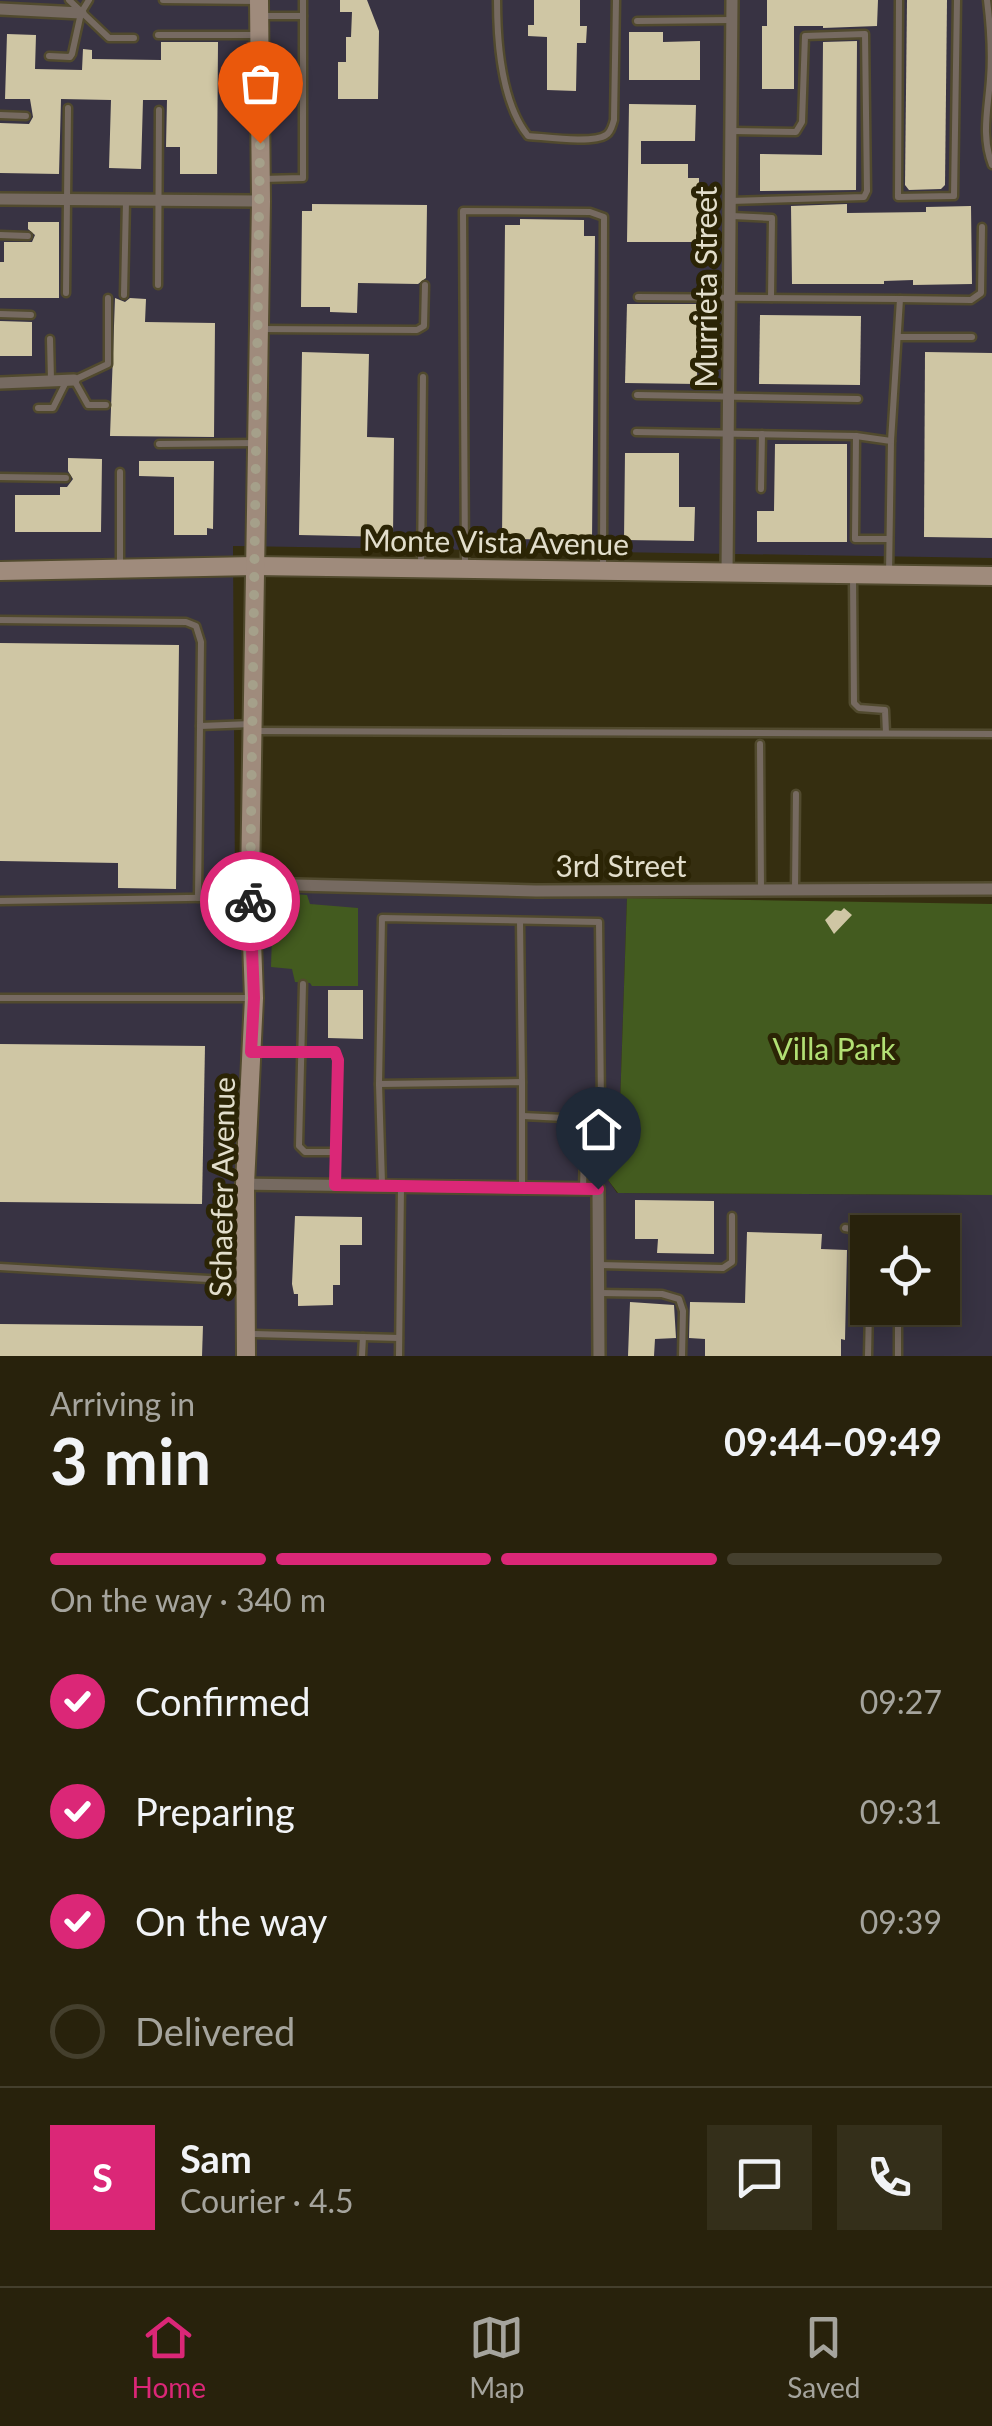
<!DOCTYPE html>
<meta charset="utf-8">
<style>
body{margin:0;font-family:Lato,sans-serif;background:#342f1a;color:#f1f3f6;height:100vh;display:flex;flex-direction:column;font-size:38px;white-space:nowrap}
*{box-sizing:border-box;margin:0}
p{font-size:32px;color:#a5a49d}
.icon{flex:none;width:55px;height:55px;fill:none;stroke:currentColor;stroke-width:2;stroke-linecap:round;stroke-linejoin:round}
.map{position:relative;height:1356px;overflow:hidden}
.drawer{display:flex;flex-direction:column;background:#28220c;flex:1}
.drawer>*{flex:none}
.fabs{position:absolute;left:850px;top:1215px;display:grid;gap:20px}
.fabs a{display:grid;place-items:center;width:110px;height:110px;border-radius:0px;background:#28220c;box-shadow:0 5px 25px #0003,0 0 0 2px #443f2d;font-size:50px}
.pin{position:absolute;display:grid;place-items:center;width:85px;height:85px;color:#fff;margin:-102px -42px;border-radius:50% 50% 50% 0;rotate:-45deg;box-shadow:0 0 10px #0007}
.pin .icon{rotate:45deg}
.courier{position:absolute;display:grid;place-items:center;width:100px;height:100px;margin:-50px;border:8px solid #db2777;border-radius:50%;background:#fff;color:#222;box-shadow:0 2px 12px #0007}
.summary em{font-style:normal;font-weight:700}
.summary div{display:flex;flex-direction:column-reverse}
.summary{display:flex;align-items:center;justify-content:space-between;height:170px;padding:0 50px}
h1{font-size:65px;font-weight:700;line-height:75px}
.bar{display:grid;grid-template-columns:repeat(4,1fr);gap:15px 10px;align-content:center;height:120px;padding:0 50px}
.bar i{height:12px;border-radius:8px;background:#443f2d}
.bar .selected{background:#db2777}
.bar p{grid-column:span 4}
.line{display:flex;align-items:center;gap:25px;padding:0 50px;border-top:2px solid #443f2d}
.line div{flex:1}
.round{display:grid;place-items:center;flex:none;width:105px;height:105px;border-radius:0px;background:#342f1a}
ol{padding:0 50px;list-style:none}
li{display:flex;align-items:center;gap:30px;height:110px}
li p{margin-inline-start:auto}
li .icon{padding:10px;border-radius:50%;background:#db2777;color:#fff;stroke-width:4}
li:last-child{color:#a5a49d}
li i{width:55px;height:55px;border:5px solid #443f2d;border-radius:50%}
.dock{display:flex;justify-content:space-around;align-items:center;height:140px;border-top:2px solid #443f2d;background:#28220c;font-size:28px;color:#a5a49d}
.dock a{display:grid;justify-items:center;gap:5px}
.dock .selected{color:#db2777}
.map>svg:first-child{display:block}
</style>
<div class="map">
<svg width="992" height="1356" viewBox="0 0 992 1356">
<rect width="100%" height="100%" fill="#352e10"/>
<!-- industrial -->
<path fill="#383343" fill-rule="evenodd" d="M0,0H992V558L233,546L235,888L627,898L618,1164L608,1180L617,1193L992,1195V1356H0ZM868,1232H942V1308H868Z"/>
<!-- green -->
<g fill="#435b1f">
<polygon points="283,893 307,895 310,904 358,908 358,986 312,986 310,983 295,982 292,969 271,967 273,903"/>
<polygon points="627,898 992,904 992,1195 618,1193 608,1180 618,1164"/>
</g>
<!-- building -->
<g fill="#cfc6a4">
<polygon points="340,0 367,0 379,31 378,99 338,99 338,62 346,62 346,37 351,37 352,12 340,12"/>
<polygon points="534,0 580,0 580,26 587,26 586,43 577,43 576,91 547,90 547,37 528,36 528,25 534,25"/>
<polygon points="767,0 878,0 877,26 823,28 823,26 794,26 794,89 762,89 762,26 767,26"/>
<polygon points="907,0 947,0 945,185 941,189 909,190 905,185"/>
<polygon points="629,32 663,32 663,42 700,41 700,80 629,80"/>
<polygon points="7,34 36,35 35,69 82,70 83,49 92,50 92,59 161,60 161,42 218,42 217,174 180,174 180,147 166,147 167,100 143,100 141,169 109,168 111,100 61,99 59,174 0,173 0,123 29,124 33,117 30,99 5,99"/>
<polygon points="857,41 856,190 760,191 760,154 822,155 823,42"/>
<polygon points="629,104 696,105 695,141 641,141 641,164 688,164 688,178 699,178 699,242 627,242"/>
<polygon points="312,204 427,205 426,278 418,284 358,283 357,313 330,312 330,307 301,307 302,211 312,211"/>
<polygon points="847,204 847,213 926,212 926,207 971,206 972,284 913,285 913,280 884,281 884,284 792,284 791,206"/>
<polygon points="520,219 584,220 584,236 595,236 592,540 502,539 505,225 520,225"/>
<polygon points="28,222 59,222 59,298 0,298 0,262 4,262 4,242 32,242 35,235 28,229"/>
<polygon points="115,298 125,302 130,298 146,299 145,322 215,323 214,437 110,436"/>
<polygon points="627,304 698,304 697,384 625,383"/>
<polygon points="760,315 861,316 860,385 759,384"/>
<polygon points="0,321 32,322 32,356 0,356"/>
<polygon points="302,352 369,354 367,437 394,438 393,537 299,535"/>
<polygon points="925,352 992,353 992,538 924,537"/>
<polygon points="775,444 847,444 847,542 757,542 757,511 774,511"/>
<polygon points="625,453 679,453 679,507 695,507 694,541 624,540"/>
<polygon points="68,458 102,459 101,532 15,532 15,495 60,495 60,487 67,487 73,479 68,471"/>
<polygon points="139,461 214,461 213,529 207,528 207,535 174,535 174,477 139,476"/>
<polygon points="0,643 179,645 176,889 118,888 118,863 0,861"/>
<polygon points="844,908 852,915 834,934 825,920 835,910 841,911"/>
<polygon points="328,990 363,990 363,1039 328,1038"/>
<polygon points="0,1044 205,1046 202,1204 0,1202"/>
<polygon points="635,1200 714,1201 714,1254 657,1253 658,1239 635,1239"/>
<polygon points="295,1216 362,1217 362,1245 340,1245 340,1285 333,1285 333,1305 298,1306 298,1294 294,1294 292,1284"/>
<polygon points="747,1232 822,1234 821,1249 847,1250 845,1340 841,1339 841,1356 705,1356 705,1339 689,1338 690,1302 745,1303"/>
<polygon points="630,1302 674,1305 676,1338 655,1339 654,1356 628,1356"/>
<polygon points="0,1324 203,1326 202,1356 0,1356"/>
</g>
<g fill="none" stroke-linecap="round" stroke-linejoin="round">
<!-- lane casing -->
<g stroke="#514a2e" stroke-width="11">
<g id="lane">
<polyline points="69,0 109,38 134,38"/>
<polyline points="163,0 258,1"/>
<path d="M497,0C497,42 501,102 528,136C545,137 593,144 606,135C611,132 612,126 614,120L616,0"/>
<polyline points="899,0 898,197 954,196 957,0"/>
<path d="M987,0C990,25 992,54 990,79C988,109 981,136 992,165"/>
<polyline points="259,16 303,16"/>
<polyline points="637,21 731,20"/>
<polyline points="158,35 258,35"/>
<polyline points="49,56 70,57 72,54 81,13 89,0"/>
<polyline points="0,115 26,116"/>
<polyline points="262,179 303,178 303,0"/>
<polyline points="730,201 864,197 867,191 865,34 805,36 802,122 796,132 732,131"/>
<polyline points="732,216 772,218 771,298"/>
<polyline points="0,235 28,236"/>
<polyline points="158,285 159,110"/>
<polyline points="66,293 68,108"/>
<polyline points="124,295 126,201"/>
<polyline points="638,297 900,299 891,441 889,574"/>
<polyline points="900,299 971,300 981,293 982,227"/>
<polyline points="0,314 31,315"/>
<polyline points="260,329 417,330 424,326 425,285"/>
<polyline points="898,337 972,337"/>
<polyline points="50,339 51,380"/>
<polyline points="637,395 858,399"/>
<polyline points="106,405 88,405 74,380 108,364 108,298"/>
<polyline points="38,408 53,408 66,382"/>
<polyline points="636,432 856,436 891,441"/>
<polyline points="856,436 855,539 889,539"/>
<polyline points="159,444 256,443"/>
<polyline points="0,477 66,478"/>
<polyline points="761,489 762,434"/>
<polyline points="465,566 463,211 590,212 604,217 603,569"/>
<polyline points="120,567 120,472"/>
<polyline points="421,567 423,377"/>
<polyline points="853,577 854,703 859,708 885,710 886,733"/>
<polyline points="0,620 186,622 196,626 201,642 198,898"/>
<polyline points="200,726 252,724"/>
<polyline points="253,731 992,734"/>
<polyline points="760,744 761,889"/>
<polyline points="795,888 796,794"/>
<polyline points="0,901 249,897"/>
<polyline points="520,921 522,1082"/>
<polyline points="303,984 299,1146 305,1152 336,1152"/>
<polyline points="0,998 253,998"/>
<polyline points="255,1051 335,1052 338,1060 335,1184"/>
<polyline points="379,1084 382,918 599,922 601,1104 598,1114 585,1119"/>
<polyline points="523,1116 585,1119 583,1188"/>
<polyline points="382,1184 379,1084 522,1082 522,1188"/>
<polyline points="845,1228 869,1232"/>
<polyline points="600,1265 723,1268 732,1262 732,1216"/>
<polyline points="0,1267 243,1281"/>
<polyline points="599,1293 662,1294 679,1299 683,1311 682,1356"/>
<polyline points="898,1308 898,1356"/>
<polyline points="251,1334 399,1338"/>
<polyline points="362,1356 363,1337"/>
<polyline points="399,1356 401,1187"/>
<polyline points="868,1356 869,1308"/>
</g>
</g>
<!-- street casing -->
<g stroke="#514a2e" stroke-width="16">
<g id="street">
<polyline points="0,9 81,13"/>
<polyline points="0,199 261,201"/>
<polyline points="0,383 74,380"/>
<polyline points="727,574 732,0"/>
<polyline points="250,884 536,891 992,889"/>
<polyline points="245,1184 598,1189 599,1356"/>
</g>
</g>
<!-- secondary casing -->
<g stroke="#514a2e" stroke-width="22">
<g id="secondary">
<polyline points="0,571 255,566 992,576"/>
<polyline points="246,1356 245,1184 254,998 250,884 261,201 259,0"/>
</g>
</g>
<!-- lane -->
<use href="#lane" stroke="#766a61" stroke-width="6"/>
<!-- street -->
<use href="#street" stroke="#766a61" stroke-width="11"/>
<!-- secondary -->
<use href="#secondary" stroke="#9f8b7c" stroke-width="18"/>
</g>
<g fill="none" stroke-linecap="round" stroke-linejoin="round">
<!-- done -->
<polyline stroke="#a5a08a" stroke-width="10" stroke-dasharray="0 18" points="250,901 260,143"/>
<!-- route -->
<polyline stroke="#db2777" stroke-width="12" points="250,901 254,998 251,1052 335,1052 338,1060 335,1185 598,1189"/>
</g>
<g text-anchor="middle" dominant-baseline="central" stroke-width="10" stroke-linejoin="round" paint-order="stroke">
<!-- street labels -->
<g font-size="30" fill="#e2decc" stroke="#2b2405">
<text transform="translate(705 287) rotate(-90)">Murrieta Street</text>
<text transform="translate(496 541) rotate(1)">Monte Vista Avenue</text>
<text x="621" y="865">3rd Street</text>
<text transform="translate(221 1187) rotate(-89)">Schaefer Avenue</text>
</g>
<!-- park labels -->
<g font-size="30" fill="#b2e074" stroke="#2b2405">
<text x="834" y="1048">Villa Park</text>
</g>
</g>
</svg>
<div class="fabs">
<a><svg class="icon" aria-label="locate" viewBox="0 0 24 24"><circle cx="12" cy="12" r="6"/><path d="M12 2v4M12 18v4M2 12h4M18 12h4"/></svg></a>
</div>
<div class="pin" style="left:260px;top:143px;background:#ea580c"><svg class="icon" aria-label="bag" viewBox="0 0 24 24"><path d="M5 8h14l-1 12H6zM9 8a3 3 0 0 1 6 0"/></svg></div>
<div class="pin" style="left:598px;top:1189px;background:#1f2937"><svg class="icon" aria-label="home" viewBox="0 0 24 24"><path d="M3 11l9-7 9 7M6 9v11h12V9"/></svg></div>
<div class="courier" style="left:250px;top:901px"><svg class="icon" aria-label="bike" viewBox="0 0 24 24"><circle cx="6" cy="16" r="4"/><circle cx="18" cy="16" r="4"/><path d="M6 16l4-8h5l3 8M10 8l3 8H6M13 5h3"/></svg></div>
</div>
<section class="drawer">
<div class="summary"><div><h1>3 min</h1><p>Arriving in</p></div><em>09:44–09:49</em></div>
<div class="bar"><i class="selected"></i><i class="selected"></i><i class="selected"></i><i></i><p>On the way · 340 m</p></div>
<ol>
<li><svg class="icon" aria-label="check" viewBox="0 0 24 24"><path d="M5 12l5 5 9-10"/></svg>Confirmed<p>09:27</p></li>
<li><svg class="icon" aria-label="check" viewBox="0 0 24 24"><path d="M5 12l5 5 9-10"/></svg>Preparing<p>09:31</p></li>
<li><svg class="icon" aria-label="check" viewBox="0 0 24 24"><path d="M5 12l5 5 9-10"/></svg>On the way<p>09:39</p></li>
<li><i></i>Delivered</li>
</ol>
<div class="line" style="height:180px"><b class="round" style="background:#db2777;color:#fff">S</b><div><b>Sam</b><p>Courier · 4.5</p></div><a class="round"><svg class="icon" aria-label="chat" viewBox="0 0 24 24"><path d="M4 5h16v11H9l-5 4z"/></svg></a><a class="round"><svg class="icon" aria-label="phone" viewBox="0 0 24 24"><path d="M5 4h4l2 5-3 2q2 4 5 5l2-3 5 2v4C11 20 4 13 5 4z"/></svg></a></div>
</section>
<nav class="dock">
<a class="selected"><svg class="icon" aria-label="home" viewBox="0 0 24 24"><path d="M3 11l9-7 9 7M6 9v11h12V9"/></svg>Home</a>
<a><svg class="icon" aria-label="map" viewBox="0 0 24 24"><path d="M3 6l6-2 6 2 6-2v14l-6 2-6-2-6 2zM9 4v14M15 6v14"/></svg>Map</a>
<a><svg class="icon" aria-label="saved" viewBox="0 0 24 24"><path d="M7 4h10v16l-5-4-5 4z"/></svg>Saved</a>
</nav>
